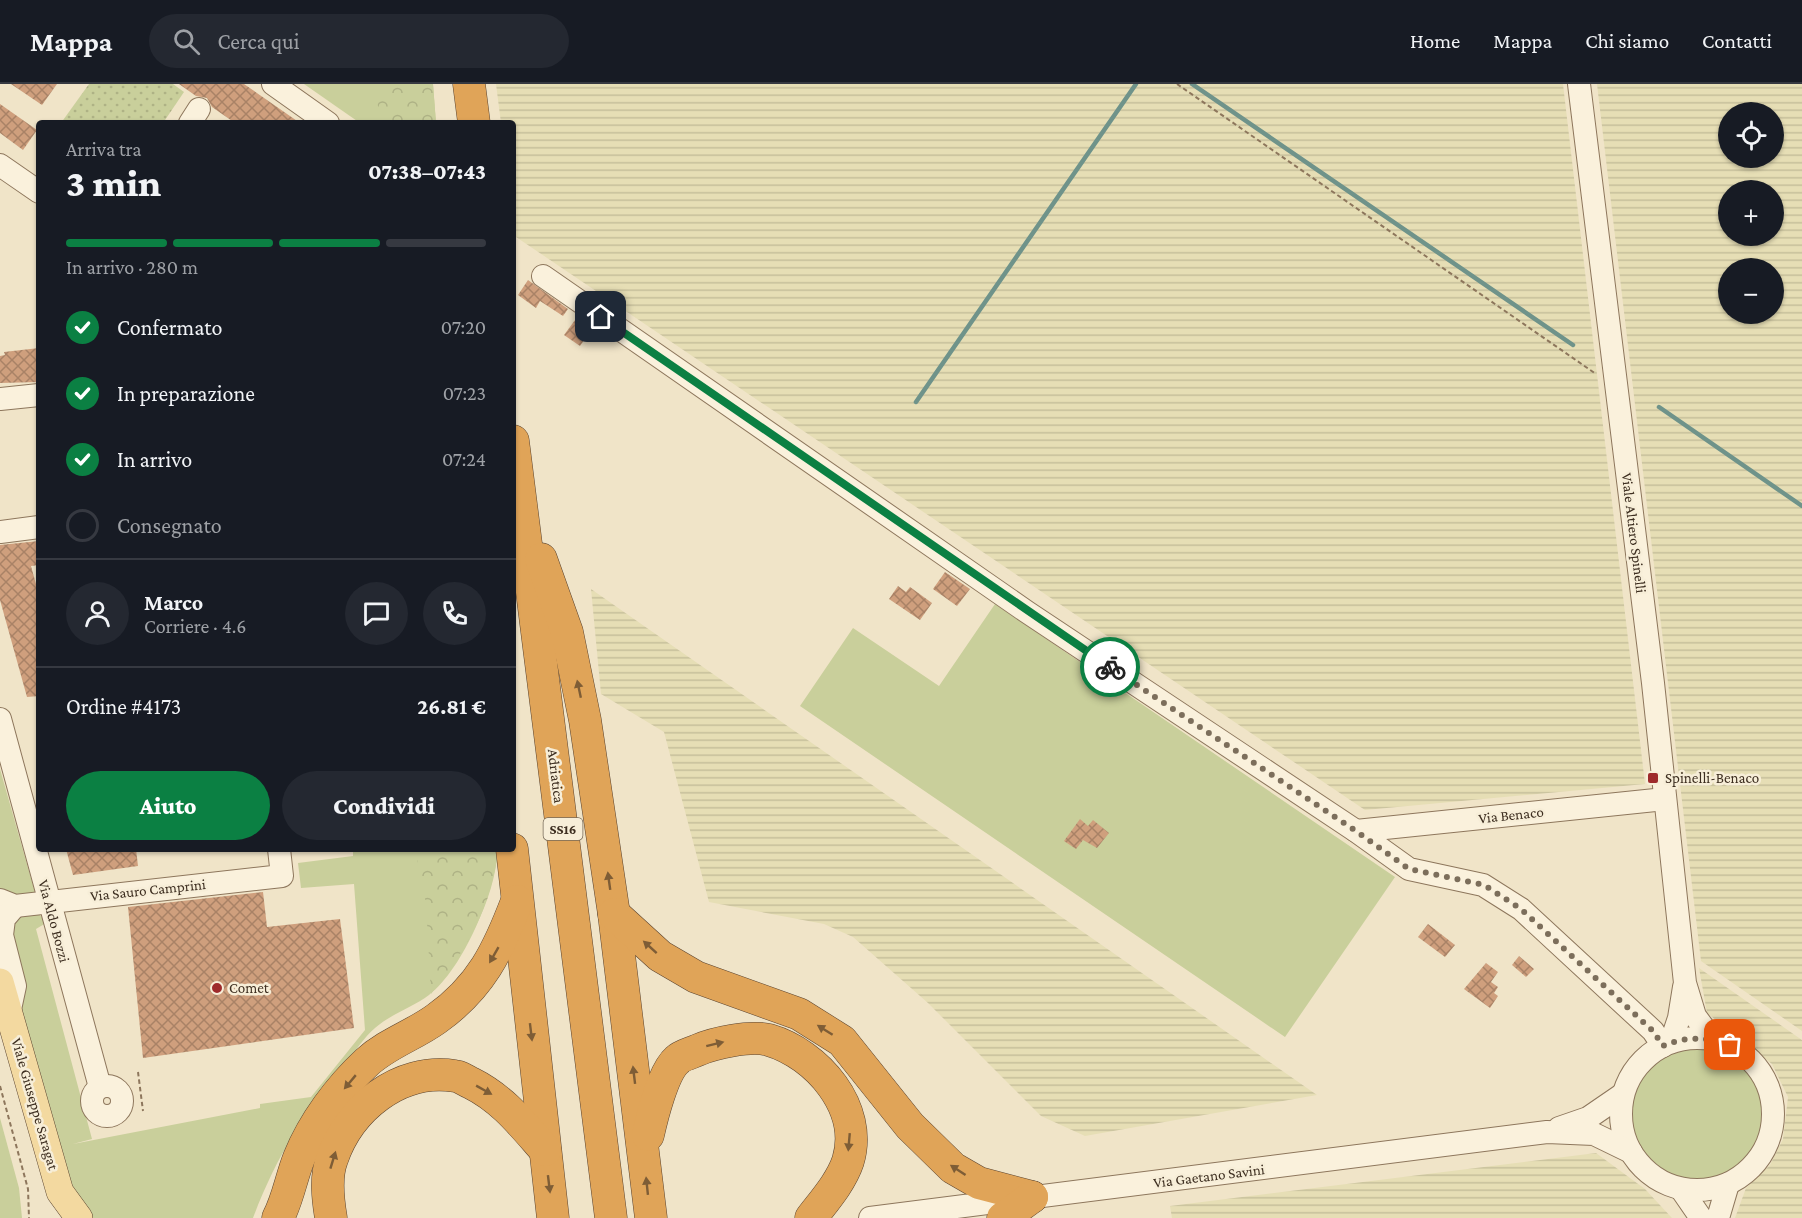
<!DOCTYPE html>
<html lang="it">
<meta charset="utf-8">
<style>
body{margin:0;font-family:"Crimson Pro",serif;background:#242831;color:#f1f3f6;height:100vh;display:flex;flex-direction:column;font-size:22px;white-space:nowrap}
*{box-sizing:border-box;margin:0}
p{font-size:20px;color:#9ea1a6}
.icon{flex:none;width:33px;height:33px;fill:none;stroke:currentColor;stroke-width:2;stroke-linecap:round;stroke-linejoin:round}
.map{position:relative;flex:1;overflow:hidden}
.panel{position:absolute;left:36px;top:36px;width:480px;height:732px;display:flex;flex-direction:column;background:#171b24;border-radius:6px;box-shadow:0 2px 4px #0004}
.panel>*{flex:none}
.fabs{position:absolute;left:1718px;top:18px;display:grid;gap:12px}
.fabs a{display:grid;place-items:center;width:66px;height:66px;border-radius:50%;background:#171b24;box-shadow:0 2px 4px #0004;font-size:30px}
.pin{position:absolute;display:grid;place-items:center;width:51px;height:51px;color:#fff;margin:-26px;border-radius:12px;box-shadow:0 3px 9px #0006}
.courier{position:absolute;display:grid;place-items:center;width:60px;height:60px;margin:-30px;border:4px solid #0b8043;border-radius:50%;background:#fff;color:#222;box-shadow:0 2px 8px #0007}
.head em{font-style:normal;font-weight:800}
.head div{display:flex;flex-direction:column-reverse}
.head{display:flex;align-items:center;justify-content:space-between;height:102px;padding:0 30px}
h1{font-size:39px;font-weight:800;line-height:45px}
.bar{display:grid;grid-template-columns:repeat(4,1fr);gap:9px 6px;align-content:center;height:72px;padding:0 30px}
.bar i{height:8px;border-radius:4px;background:#363941}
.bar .selected{background:#0b8043}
.bar p{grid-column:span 4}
.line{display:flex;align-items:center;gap:15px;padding:0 30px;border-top:2px solid #363941}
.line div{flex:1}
.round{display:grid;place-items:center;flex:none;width:63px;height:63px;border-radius:32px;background:#242831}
ol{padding:0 30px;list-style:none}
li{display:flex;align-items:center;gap:18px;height:66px}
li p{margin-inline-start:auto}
li .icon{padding:6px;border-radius:50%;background:#0b8043;color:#fff;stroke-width:4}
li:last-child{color:#9ea1a6}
li i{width:33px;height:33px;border:3px solid #363941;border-radius:50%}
.cta{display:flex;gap:12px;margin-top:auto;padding:12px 30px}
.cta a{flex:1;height:69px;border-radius:36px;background:#0b8043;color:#fff;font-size:24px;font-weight:800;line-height:69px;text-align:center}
.cta a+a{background:#242831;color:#f1f3f6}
header{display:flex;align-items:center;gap:36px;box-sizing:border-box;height:84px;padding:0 30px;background:#171b24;border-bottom:2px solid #363941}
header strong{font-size:28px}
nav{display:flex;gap:33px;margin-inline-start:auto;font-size:21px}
.search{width:420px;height:54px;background:#242831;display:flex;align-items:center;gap:15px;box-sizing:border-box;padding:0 21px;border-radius:33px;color:#9ea1a6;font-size:22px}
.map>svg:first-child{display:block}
</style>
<header>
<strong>Mappa</strong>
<div class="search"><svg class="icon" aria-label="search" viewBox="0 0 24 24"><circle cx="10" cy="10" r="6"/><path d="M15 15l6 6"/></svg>Cerca qui</div>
<nav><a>Home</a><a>Mappa</a><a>Chi siamo</a><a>Contatti</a></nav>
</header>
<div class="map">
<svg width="1802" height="1134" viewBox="0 0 1802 1134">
<defs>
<pattern id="farmland-rules" width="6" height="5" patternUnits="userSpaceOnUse" patternTransform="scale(1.5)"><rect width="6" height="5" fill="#e6deb5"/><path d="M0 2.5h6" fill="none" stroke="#c6bf9b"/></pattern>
<pattern id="forest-crowns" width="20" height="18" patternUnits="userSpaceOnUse" patternTransform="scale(1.5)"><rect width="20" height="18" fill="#c9cf9b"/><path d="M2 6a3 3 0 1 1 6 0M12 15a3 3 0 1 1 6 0" fill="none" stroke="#aeb285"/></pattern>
<pattern id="park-dots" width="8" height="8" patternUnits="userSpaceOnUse" patternTransform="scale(1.5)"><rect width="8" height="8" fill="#c9cf9b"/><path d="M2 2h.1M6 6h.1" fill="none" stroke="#aeb285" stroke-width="1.8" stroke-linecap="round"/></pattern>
<pattern id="building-cross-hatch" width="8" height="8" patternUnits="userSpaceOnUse" patternTransform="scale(1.5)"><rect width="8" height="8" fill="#cf9f7d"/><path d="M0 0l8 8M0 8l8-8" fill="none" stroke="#a98266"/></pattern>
</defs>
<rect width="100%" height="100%" fill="#f0e4c8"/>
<!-- farmland -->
<g fill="url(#farmland-rules)" fill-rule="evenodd">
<polygon points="496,0 1563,0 1645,700 1365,726 516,153 513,128 513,39 501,39"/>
<path d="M1597,0H1802V947L1701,877ZM1773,28V74H1728V28ZM1773,106V152H1728V106ZM1728,184H1773V230H1728Z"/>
<polygon points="591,505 1317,1011 1085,1052 1041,1032 928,919 853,853 824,840 709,818 664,648 601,610"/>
<polygon points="1699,884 1802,956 1802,1134 1735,1134 1746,1104 1770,1081 1783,1055 1788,1013 1772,980 1707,929"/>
<polygon points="1596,1069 1645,1105 1672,1134 1172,1134 1170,1122"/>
</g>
<!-- grass -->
<g fill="#c9cf9b">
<polygon points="304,0 433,0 436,39 360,39"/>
<polygon points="995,520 1395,793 1285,953 800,622 853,544 939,602"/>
<polygon points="0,685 36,812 12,816 0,806"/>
<path d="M353,765H498C495,808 464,884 429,911C413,923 391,930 375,944C364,953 355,968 346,979C303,1031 277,1071 253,1134H87L68,1104L16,921L10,838L23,831H40L46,839L36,845L92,1055L73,1060L260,1024V1020L311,1013L365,946L354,800L301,804L298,779L353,772Z"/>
<circle cx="1697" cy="1030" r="66"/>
<polygon points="0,1034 19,1104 22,1134 0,1134"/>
</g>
<!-- forest -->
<g fill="url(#forest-crowns)">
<polygon points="374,0 433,0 436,39 381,39"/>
<path d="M417,765H498C494,820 465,868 431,910L426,820L417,775Z"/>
</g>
<!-- park -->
<polygon fill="url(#park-dots)" points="89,0 173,0 184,8 163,39 61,39"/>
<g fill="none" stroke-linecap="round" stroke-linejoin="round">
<!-- stream -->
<g stroke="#6f938a" stroke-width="4.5">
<polyline points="1192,0 1573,261"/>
<polyline points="916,318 1136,0"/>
<polyline points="1659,323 1802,422"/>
</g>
</g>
<!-- building -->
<g fill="url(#building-cross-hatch)">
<polygon points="11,0 57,0 42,21"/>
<polygon points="179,0 244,0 300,39 235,39 212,23 207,14 196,12"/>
<polygon points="0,20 37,46 23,66 0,49"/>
<polygon points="528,196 568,225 563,232 540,217 536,224 518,211"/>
<polygon points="578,232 593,243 580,262 564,251"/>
<polygon points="39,264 39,298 0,299 0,272 5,271 4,268"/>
<polygon points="39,457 39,481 31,482 39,511 39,612 27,613 0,516 0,461"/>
<polygon points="945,488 970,505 957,522 933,505"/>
<polygon points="898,502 906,508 910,503 932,519 920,536 889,515"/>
<polygon points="1080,735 1088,742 1093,736 1109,749 1097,764 1083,756 1076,765 1064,757"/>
<polygon points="66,765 136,765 138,782 73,791"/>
<polygon points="263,808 267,843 340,835 354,944 143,974 128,823"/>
<polygon points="1428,840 1455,861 1445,873 1418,853"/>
<polygon points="1519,872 1534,885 1526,893 1512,881"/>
<polygon points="1486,879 1498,888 1491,898 1498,903 1494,909 1498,912 1490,924 1464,905"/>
</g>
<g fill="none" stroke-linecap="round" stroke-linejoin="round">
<!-- minor casing -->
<g stroke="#8d765c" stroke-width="24">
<g id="minor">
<polyline points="273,0 328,39"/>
<polyline points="1579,0 1653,599 1685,899 1695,932 1712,955"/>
<polyline points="190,39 199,25"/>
<polyline points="0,81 39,108"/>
<polyline points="543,192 1027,528 1356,747 1409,785 1483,801 1521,825 1653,947 1663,962"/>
<polyline points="0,315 39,311"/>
<polyline points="0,448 39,443"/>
<polyline points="0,635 100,1003"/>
<polyline points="1356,747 1665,715"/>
<polyline points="0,816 15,822 282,792 279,765"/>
<polyline points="9,930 15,902 2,851 4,835 15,822"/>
<circle cx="1697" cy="1030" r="76"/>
<polyline points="1671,958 1679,934 1684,903"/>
<circle cx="107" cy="1017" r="15"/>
<polyline points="1559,1044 1588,1034 1623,1010"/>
<polyline points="1681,1105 1701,1134"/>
<polyline points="870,1134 1547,1048 1594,1050 1631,1068"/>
<polyline points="1718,1134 1728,1100"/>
</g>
</g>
<!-- major casing -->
<g stroke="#5b4430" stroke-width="28">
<polyline id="major" points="0,898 60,1108 79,1134"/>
</g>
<!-- highway casing -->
<g stroke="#5b4430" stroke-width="33">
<g id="highway">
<polyline points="469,0 474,39"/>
<polyline points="513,357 611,1134"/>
<polyline points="541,475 567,548 585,636 614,830 651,1134"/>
<polyline points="512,765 553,1134"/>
<polyline points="614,830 660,872 696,893 799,930 842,957 910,1042 953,1084 979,1099 1032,1113"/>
<path d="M648,1051C652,1033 663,988 677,976C682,971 692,969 698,966C714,959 751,951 769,956C817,970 864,1024 848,1077C841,1098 824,1117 811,1134"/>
<path d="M278,1134C288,1115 291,1094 299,1074C313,1039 339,1004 367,978C388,959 414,951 436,935C481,903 498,867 517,817"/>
<path d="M331,1134C328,1116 325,1093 332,1075C349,1025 399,983 455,992C460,992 466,997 471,999C503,1015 522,1040 545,1066"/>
<polyline points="1003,1134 1032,1113"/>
</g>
</g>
<!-- path -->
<g stroke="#8d765c" stroke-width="2" stroke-dasharray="4.5 3" stroke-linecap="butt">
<polyline points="1177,0 1596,290"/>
<polyline points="138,988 143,1027"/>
<polyline points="0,1002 28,1105 29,1134"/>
</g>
<!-- minor -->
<use href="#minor" stroke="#faf1dc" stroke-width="22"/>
<!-- major -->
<use href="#major" stroke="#f3d9a0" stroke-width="27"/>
<!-- highway -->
<use href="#highway" stroke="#e0a458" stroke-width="32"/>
</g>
<!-- one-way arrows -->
<defs><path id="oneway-solid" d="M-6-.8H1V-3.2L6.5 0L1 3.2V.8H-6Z" transform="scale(1.5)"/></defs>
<g fill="#7e5d36">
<use href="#oneway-solid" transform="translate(579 605) rotate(-102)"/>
<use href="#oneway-solid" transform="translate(609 797) rotate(-98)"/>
<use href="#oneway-solid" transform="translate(650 863) rotate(-138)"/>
<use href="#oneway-solid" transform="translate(494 871) rotate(120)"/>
<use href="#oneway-solid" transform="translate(825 946) rotate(-148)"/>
<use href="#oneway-solid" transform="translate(531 948) rotate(83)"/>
<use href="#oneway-solid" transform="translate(715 960) rotate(-14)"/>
<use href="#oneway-solid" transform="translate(634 991) rotate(-97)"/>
<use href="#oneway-solid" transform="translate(350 998) rotate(130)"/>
<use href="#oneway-solid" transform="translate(484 1006) rotate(29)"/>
<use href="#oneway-solid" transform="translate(849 1058) rotate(95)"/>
<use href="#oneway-solid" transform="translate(333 1076) rotate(-73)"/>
<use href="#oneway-solid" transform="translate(958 1086) rotate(-147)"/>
<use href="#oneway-solid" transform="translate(549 1100) rotate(83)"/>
<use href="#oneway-solid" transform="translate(647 1102) rotate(-96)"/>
</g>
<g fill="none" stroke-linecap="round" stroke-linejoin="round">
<!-- done -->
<path stroke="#7c6e5b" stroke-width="6" stroke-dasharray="0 10.8" d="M1110,583L1356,747L1409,785L1484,801L1521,825L1653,947L1663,962C1686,952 1706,953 1730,961"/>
<!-- route -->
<polyline stroke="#0b8043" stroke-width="8" points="601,233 1110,583"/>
</g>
<!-- markers -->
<g fill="#9e2a2b" stroke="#f7eed8" stroke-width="2">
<rect x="1647" y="688" width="12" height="12" rx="3"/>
<circle cx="217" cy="904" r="6"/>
</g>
<g text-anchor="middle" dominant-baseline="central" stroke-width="5" stroke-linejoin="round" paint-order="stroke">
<!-- shield labels -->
<rect fill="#f7eed8" stroke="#756857" stroke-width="1.5" x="543.5" y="734" width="39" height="22" rx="4.5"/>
<g font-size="14" font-weight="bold" fill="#3d2e20">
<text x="563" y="745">SS16</text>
</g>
<!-- street labels -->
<g font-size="15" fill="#3d2e20" stroke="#f7eed8">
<text transform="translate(1634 449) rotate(83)">Viale Altiero Spinelli</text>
<text transform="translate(556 692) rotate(83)">Adriatica</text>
<text transform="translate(1511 731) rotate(-6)">Via Benaco</text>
<text transform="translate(148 806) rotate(-6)">Via Sauro Camprini</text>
<text transform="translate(54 837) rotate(75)">Via Aldo Bozzi</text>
<text transform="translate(35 1020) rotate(74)">Viale Giuseppe Saragat</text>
<text transform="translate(1209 1092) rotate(-7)">Via Gaetano Savini</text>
</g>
<!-- poi labels -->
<g font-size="15" fill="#3d2e20" stroke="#f7eed8" text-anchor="start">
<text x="1665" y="694">Spinelli-Benaco</text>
<text x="229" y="904">Comet</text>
</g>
</g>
</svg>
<div class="fabs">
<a><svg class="icon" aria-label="locate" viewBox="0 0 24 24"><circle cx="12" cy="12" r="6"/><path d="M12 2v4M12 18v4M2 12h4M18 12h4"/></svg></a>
<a>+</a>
<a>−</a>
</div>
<div class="pin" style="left:1730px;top:961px;background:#ea580c"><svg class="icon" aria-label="bag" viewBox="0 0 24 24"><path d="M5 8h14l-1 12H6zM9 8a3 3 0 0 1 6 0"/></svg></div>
<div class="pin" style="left:601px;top:233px;background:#1f2937"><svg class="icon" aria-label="home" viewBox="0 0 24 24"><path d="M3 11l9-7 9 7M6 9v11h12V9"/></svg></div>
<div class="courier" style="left:1110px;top:583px"><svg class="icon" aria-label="bike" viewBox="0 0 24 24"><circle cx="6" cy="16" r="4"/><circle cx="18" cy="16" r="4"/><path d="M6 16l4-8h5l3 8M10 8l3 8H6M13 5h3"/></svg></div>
<section class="panel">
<div class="head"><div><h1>3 min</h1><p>Arriva tra</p></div><em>07:38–07:43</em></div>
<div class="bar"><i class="selected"></i><i class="selected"></i><i class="selected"></i><i></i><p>In arrivo · 280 m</p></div>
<ol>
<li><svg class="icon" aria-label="check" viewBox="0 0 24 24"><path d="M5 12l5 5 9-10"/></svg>Confermato<p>07:20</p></li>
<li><svg class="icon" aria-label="check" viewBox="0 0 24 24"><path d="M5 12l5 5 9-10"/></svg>In preparazione<p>07:23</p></li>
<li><svg class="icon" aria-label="check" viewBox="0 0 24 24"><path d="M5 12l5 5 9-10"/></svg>In arrivo<p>07:24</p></li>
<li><i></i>Consegnato</li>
</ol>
<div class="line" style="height:108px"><a class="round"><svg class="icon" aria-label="person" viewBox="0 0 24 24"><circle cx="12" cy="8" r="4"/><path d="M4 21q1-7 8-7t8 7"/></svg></a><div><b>Marco</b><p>Corriere · 4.6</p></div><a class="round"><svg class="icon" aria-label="chat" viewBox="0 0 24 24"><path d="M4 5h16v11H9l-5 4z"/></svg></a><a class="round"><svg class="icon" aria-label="phone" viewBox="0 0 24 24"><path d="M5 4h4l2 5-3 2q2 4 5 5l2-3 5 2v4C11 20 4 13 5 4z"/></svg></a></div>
<div class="line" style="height:78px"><div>Ordine #4173</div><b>26.81 €</b></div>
<div class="cta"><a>Aiuto</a><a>Condividi</a></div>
</section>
</div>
